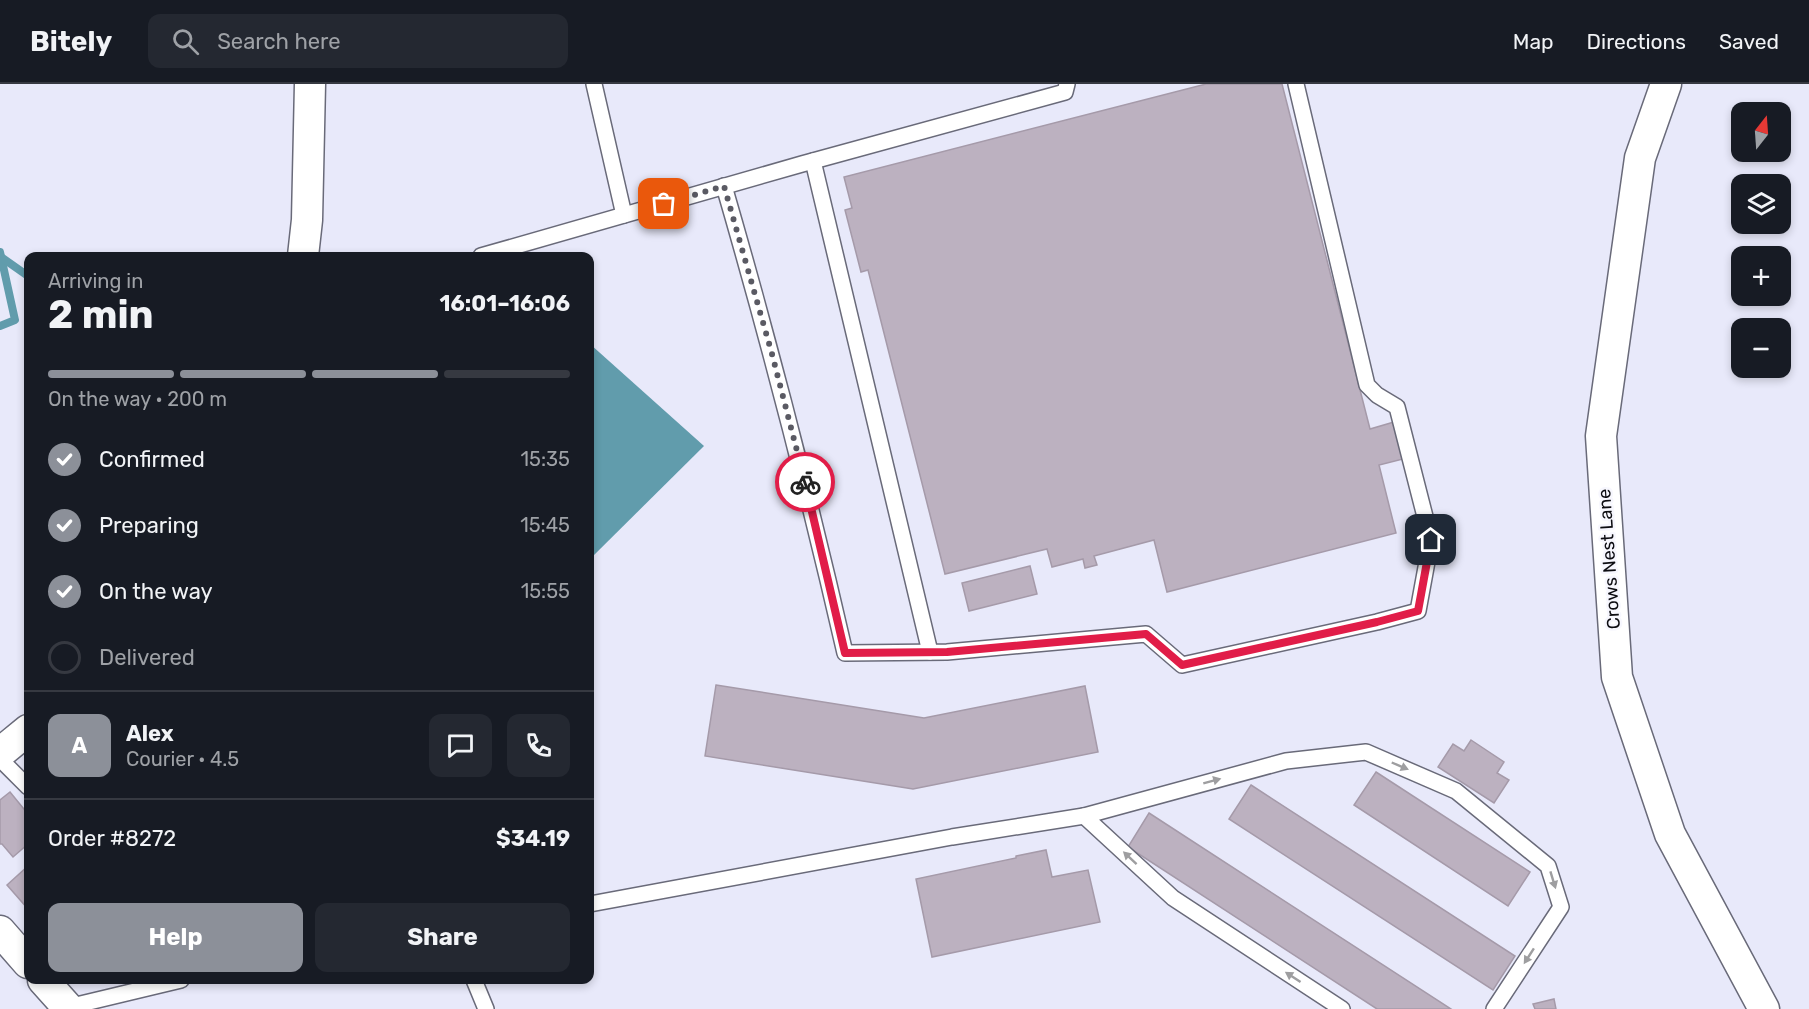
<!DOCTYPE html>
<meta charset="utf-8">
<style>
body{margin:0;font-family:Rubik,sans-serif;background:#242831;color:#f1f3f6;height:100vh;display:flex;flex-direction:column;font-size:22px;white-space:nowrap}
*{box-sizing:border-box;margin:0}
p{font-size:20px;color:#9ea1a6}
.icon{flex:none;width:33px;height:33px;fill:none;stroke:currentColor;stroke-width:2;stroke-linecap:round;stroke-linejoin:round}
.map{position:relative;flex:1;overflow:hidden}
.drawer{position:absolute;left:24px;top:168px;width:570px;height:732px;display:flex;flex-direction:column;background:#171b24;border-radius:12px;box-shadow:0 3px 9px #0003}
.drawer>*{flex:none}
.needle{width:39px;rotate:17deg}
.controls{position:absolute;left:1731px;top:18px;display:grid;gap:12px}
.controls a{display:grid;place-items:center;width:60px;height:60px;border-radius:12px;background:#171b24;box-shadow:0 3px 9px #0003;font-size:30px}
.pin{position:absolute;display:grid;place-items:center;width:51px;height:51px;color:#fff;margin:-26px;border-radius:12px;box-shadow:0 3px 9px #0006}
.courier{position:absolute;display:grid;place-items:center;width:60px;height:60px;margin:-30px;border:4px solid #e11d48;border-radius:50%;background:#fff;color:#222;box-shadow:0 2px 8px #0007}
.headline em{font-style:normal;font-weight:700}
.headline div{display:flex;flex-direction:column-reverse}
.headline{display:flex;align-items:center;justify-content:space-between;height:102px;padding:0 24px}
h1{font-size:39px;font-weight:700;line-height:45px}
.bar{display:grid;grid-template-columns:repeat(4,1fr);gap:9px 6px;align-content:center;height:72px;padding:0 24px}
.bar i{height:8px;border-radius:4px;background:#363941}
.bar .active{background:#8c9099}
.bar p{grid-column:span 4}
.line{display:flex;align-items:center;gap:15px;padding:0 24px;border-top:2px solid #363941}
.line div{flex:1}
.round{display:grid;place-items:center;flex:none;width:63px;height:63px;border-radius:12px;background:#242831}
ol{padding:0 24px;list-style:none}
li{display:flex;align-items:center;gap:18px;height:66px}
li p{margin-inline-start:auto}
li .icon{padding:6px;border-radius:50%;background:#8c9099;color:#fff;stroke-width:4}
li:last-child{color:#9ea1a6}
li i{width:33px;height:33px;border:3px solid #363941;border-radius:50%}
.button{display:flex;gap:12px;margin-top:auto;padding:12px 24px}
.button a{flex:1;height:69px;border-radius:12px;background:#8c9099;color:#fff;font-size:24px;font-weight:700;line-height:69px;text-align:center}
.button a+a{background:#242831;color:#f1f3f6}
header{display:flex;align-items:center;gap:36px;box-sizing:border-box;height:84px;padding:0 30px;background:#171b24;border-bottom:2px solid #363941}
header strong{font-size:28px}
nav{display:flex;gap:33px;margin-inline-start:auto;font-size:21px}
.search{width:420px;height:54px;background:#242831;display:flex;align-items:center;gap:15px;box-sizing:border-box;padding:0 21px;border-radius:12px;color:#9ea1a6;font-size:22px}
.map>svg:first-child{display:block}
</style>
<header>
<strong>Bitely</strong>
<div class="search"><svg class="icon" aria-label="search" viewBox="0 0 24 24"><circle cx="10" cy="10" r="6"/><path d="M15 15l6 6"/></svg>Search here</div>
<nav><a>Map</a><a>Directions</a><a>Saved</a></nav>
</header>
<div class="map">
<svg width="1809" height="925" viewBox="0 0 1809 925">
<rect width="100%" height="100%" fill="#e8e9fa"/>
<!-- water -->
<polygon fill="#619cac" points="590,260 704,362 590,475"/>
<g fill="none" stroke-linecap="round" stroke-linejoin="round">
<!-- stream -->
<g stroke="#619cac" stroke-width="8">
<polyline points="0,168 15,236 0,242"/>
<polyline points="1,173 28,192"/>
</g>
</g>
<!-- building -->
<g fill="#bcb1c0" stroke="#a59aa9" stroke-width="1.5">
<polygon points="1206,0 1282,0 1370,345 1394,338 1403,375 1379,381 1396,449 1167,508 1154,456 1094,472 1097,481 1085,484 1083,475 1052,483 1047,465 945,490 868,186 861,188 845,126 852,124 844,93"/>
<polygon points="1030,482 1037,510 969,527 962,499"/>
<polygon points="716,601 924,634 1085,602 1098,668 913,705 705,672"/>
<polygon points="1471,656 1504,678 1497,689 1509,696 1494,719 1438,683 1453,660 1464,667"/>
<polygon points="1376,688 1530,788 1508,822 1354,721"/>
<polygon points="1251,701 1515,872 1493,906 1229,735"/>
<polygon points="10,708 28,730 28,760 13,773 2,760 0,760 0,716"/>
<polygon points="1149,729 1451,925 1377,925 1128,763"/>
<polygon points="1046,766 1052,793 1088,786 1100,838 932,873 916,795 1016,774 1016,772"/>
<polygon points="28,782 28,825 7,801"/>
<polygon points="1554,915 1556,925 1535,925 1533,920"/>
</g>
<g fill="none" stroke-linecap="round" stroke-linejoin="round">
<!-- lane casing -->
<g stroke="#696a79" stroke-width="18">
<g id="lane">
<polyline points="594,0 624,131"/>
<polyline points="813,77 930,568"/>
<path d="M724,102C769,257 809,412 845,569L947,568L1146,550L1182,581L1377,538L1418,527L1431,456L1397,323L1377,311L1367,301L1296,0"/>
<polyline points="481,172 802,80 1065,8 1067,0"/>
<polyline points="0,675 28,703"/>
<polyline points="590,820 952,753 1084,732"/>
<polyline points="474,896 486,925"/>
<polyline points="68,923 181,896"/>
<polyline points="1342,925 1173,814 1084,732 1286,677 1366,668 1456,707 1548,782 1561,823 1494,925"/>
</g>
</g>
<!-- street casing -->
<g stroke="#696a79" stroke-width="33">
<g id="street">
<polyline points="1666,0 1640,74 1601,352 1617,593 1670,750 1764,925"/>
<polyline points="303,172 307,136 310,0"/>
<polyline points="0,669 28,646"/>
<polyline points="0,847 28,879"/>
<polyline points="43,896 69,925"/>
</g>
</g>
<!-- lane -->
<use href="#lane" stroke="#fff" stroke-width="15"/>
<!-- street -->
<use href="#street" stroke="#fff" stroke-width="30"/>
</g>
<!-- one-way arrows -->
<defs><path id="oneway-solid" d="M-6-.8H1V-3.2L6.5 0L1 3.2V.8H-6Z" transform="scale(1.5)"/></defs>
<g fill="#9e9ea0">
<use href="#oneway-solid" transform="translate(1400 682) rotate(23)"/>
<use href="#oneway-solid" transform="translate(1212 697) rotate(-15)"/>
<use href="#oneway-solid" transform="translate(1130 774) rotate(-137)"/>
<use href="#oneway-solid" transform="translate(1553 796) rotate(73)"/>
<use href="#oneway-solid" transform="translate(1529 872) rotate(123)"/>
<use href="#oneway-solid" transform="translate(1293 893) rotate(-147)"/>
</g>
<g fill="none" stroke-linecap="round" stroke-linejoin="round">
<!-- done -->
<polyline stroke="#5a5a63" stroke-width="6" stroke-dasharray="0 10.8" points="664,120 724,102 772,270 805,398"/>
<!-- route -->
<polyline stroke="#e11d48" stroke-width="8" points="805,398 845,569 947,568 1146,550 1182,581 1377,538 1418,527 1431,456"/>
</g>
<g text-anchor="middle" dominant-baseline="central" stroke-width="5" stroke-linejoin="round" paint-order="stroke">
<!-- street labels -->
<g font-size="18" fill="#0d0d12" stroke="#f7f7fe">
<text transform="translate(1609 475) rotate(-94)">Crows Nest Lane</text>
</g>
</g>
</svg>
<div class="controls">
<a><svg class="needle" viewBox="-14 -14 28 28"><path d="M0-13l5 13h-10z" fill="#e53935"/><path d="M0 13l5-13h-10z" fill="#9ea1a6"/></svg></a>
<a><svg class="icon" aria-label="layers" viewBox="0 0 24 24"><path d="M12 4l9 5-9 5-9-5zM3 14l9 5 9-5"/></svg></a>
<a>+</a>
<a>−</a>
</div>
<div class="pin" style="left:664px;top:120px;background:#ea580c"><svg class="icon" aria-label="bag" viewBox="0 0 24 24"><path d="M5 8h14l-1 12H6zM9 8a3 3 0 0 1 6 0"/></svg></div>
<div class="pin" style="left:1431px;top:456px;background:#1f2937"><svg class="icon" aria-label="home" viewBox="0 0 24 24"><path d="M3 11l9-7 9 7M6 9v11h12V9"/></svg></div>
<div class="courier" style="left:805px;top:398px"><svg class="icon" aria-label="bike" viewBox="0 0 24 24"><circle cx="6" cy="16" r="4"/><circle cx="18" cy="16" r="4"/><path d="M6 16l4-8h5l3 8M10 8l3 8H6M13 5h3"/></svg></div>
<section class="drawer">
<div class="headline"><div><h1>2 min</h1><p>Arriving in</p></div><em>16:01–16:06</em></div>
<div class="bar"><i class="active"></i><i class="active"></i><i class="active"></i><i></i><p>On the way · 200 m</p></div>
<ol>
<li><svg class="icon" aria-label="check" viewBox="0 0 24 24"><path d="M5 12l5 5 9-10"/></svg>Confirmed<p>15:35</p></li>
<li><svg class="icon" aria-label="check" viewBox="0 0 24 24"><path d="M5 12l5 5 9-10"/></svg>Preparing<p>15:45</p></li>
<li><svg class="icon" aria-label="check" viewBox="0 0 24 24"><path d="M5 12l5 5 9-10"/></svg>On the way<p>15:55</p></li>
<li><i></i>Delivered</li>
</ol>
<div class="line" style="height:108px"><b class="round" style="background:#8c9099;color:#fff">A</b><div><b>Alex</b><p>Courier · 4.5</p></div><a class="round"><svg class="icon" aria-label="chat" viewBox="0 0 24 24"><path d="M4 5h16v11H9l-5 4z"/></svg></a><a class="round"><svg class="icon" aria-label="phone" viewBox="0 0 24 24"><path d="M5 4h4l2 5-3 2q2 4 5 5l2-3 5 2v4C11 20 4 13 5 4z"/></svg></a></div>
<div class="line" style="height:78px"><div>Order #8272</div><b>$34.19</b></div>
<div class="button"><a>Help</a><a>Share</a></div>
</section>
</div>
